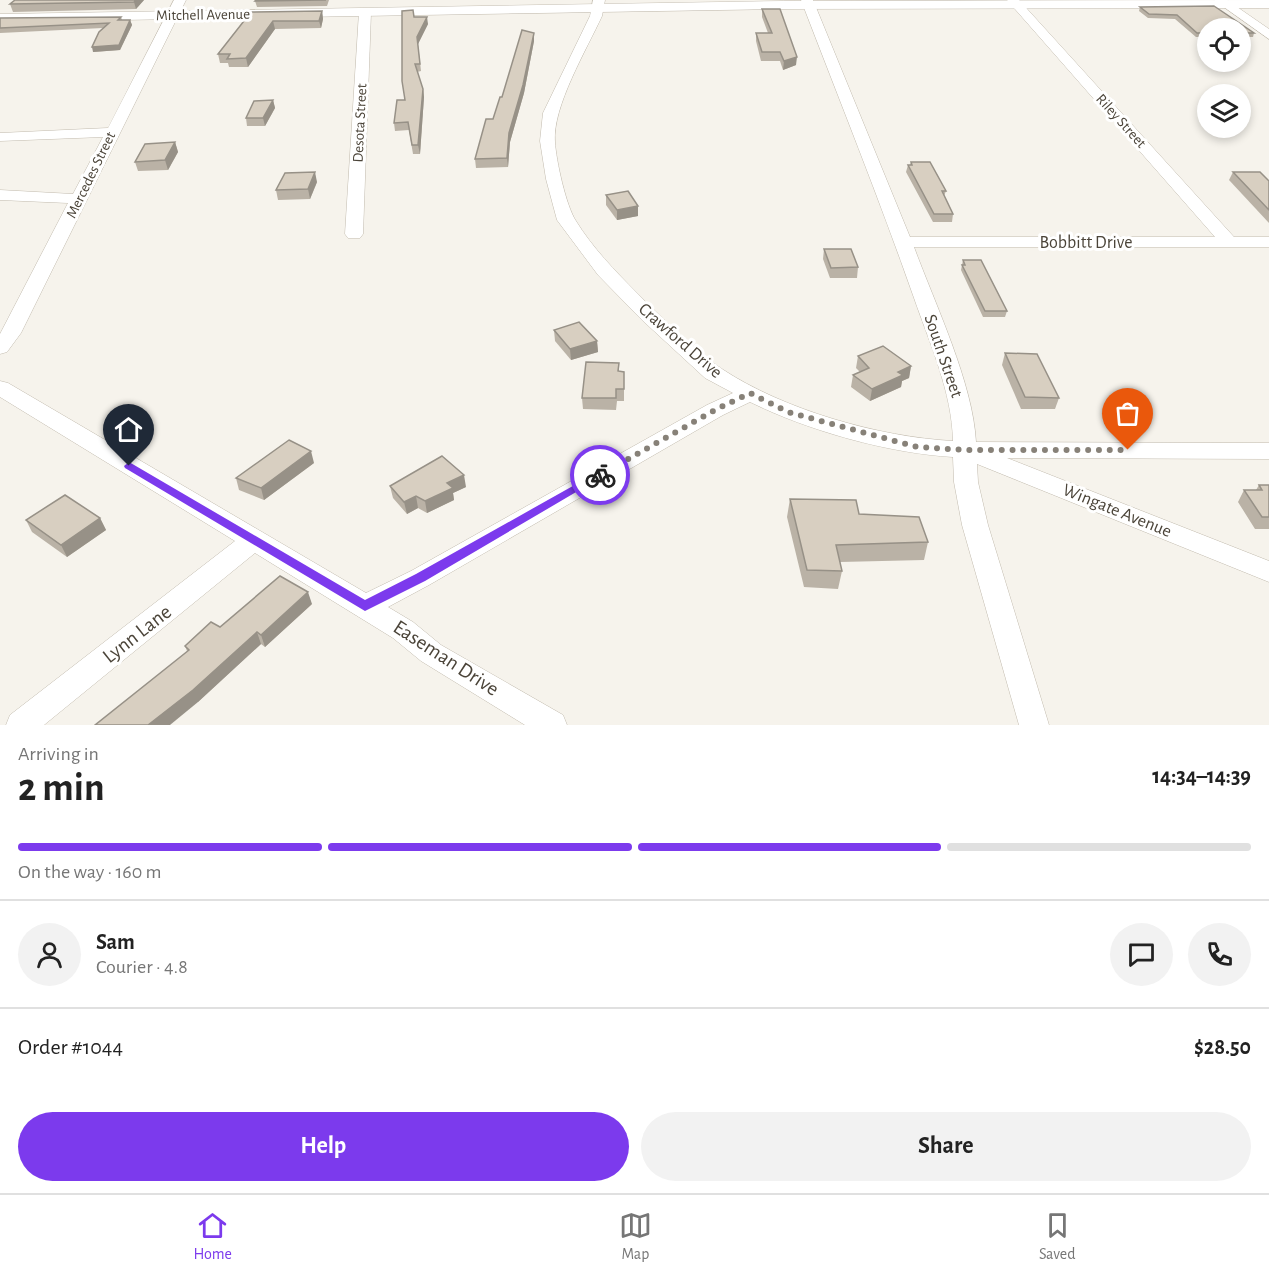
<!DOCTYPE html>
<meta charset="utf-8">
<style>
body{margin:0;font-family:"Alegreya Sans",sans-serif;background:#f2f2f2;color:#222;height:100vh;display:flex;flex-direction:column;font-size:22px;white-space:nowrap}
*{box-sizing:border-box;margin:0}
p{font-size:20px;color:#767676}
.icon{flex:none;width:33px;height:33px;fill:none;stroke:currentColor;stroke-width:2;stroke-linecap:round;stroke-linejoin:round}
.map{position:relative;height:725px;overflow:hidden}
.panel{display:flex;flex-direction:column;background:#fff;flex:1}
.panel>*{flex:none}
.buttons{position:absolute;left:1197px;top:18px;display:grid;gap:12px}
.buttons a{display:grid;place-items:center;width:54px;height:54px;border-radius:50%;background:#fff;box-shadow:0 3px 9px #0003;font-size:30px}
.pin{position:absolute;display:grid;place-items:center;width:51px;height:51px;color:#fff;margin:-62px -26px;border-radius:50% 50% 50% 0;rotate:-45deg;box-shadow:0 0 6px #0007}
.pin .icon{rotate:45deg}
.courier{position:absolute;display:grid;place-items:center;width:60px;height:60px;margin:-30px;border:4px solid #7c3aed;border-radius:50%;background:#fff;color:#222;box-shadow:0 2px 8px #0007}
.headline em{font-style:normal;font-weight:700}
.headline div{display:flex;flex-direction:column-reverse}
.headline{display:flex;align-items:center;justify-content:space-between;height:102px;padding:0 18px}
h1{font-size:39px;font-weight:700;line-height:45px}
.bar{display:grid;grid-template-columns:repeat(4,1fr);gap:9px 6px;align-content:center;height:72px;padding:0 18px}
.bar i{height:8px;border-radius:4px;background:#e0e0e0}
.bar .current{background:#7c3aed}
.bar p{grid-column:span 4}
.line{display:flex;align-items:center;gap:15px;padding:0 18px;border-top:2px solid #e0e0e0}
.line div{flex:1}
.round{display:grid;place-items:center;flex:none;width:63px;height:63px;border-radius:32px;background:#f2f2f2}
.primary-button{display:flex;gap:12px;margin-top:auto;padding:12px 18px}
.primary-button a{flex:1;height:69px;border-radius:36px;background:#7c3aed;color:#fff;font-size:24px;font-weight:700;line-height:69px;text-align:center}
.primary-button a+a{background:#f2f2f2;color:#222}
.menu{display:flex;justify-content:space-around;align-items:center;height:84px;border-top:2px solid #e0e0e0;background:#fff;font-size:16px;color:#767676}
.menu a{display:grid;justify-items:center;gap:3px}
.menu .current{color:#7c3aed}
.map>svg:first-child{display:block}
</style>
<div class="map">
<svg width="1269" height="725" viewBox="0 0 1269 725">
<rect width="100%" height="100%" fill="#f6f3ec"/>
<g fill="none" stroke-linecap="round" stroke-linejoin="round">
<!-- minor casing -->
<g stroke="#c2bbae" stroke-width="1">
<g id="minor">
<polygon points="174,0 186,0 21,333 7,352 0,354 0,334 68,203 0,200 0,190 73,194 103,137 0,141 0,133 108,128"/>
<path d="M593,0H605L602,16C587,49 552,107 555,142C556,160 566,206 576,221C592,247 615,271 637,293C660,316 695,351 722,369C784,410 879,437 953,441C952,392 930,344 914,298C879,198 839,99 801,0H813L910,237H1215L1007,0H1019L1234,237H1269V247H914C935,304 973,383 976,442L1269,443V459L1007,458L1269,561V582L977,464L978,482L988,525L1049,725H1019L962,525L954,482L953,457C888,453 809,431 750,402L723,415L429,585L388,607L413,622L441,645L563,715L567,725H525L421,661L393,638L255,553L44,725H6L10,715L235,541L0,397V381L8,383L366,593L411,571L707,405L733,393L705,378L642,320L598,275L557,220L546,179L540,141L543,113L590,16Z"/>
<polygon points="1214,0 1227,0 1269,29 1269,39"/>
<polygon points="365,9 371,12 363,234 360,238 348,238 345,234 359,12"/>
</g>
</g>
<!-- tertiary casing -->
<g stroke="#c2bbae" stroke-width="1">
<polygon id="tertiary" points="1269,0 1269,8 783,9 0,22 0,14 783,1"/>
</g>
<!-- minor -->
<use href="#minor" fill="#fff" fill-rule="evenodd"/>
<!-- tertiary -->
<use href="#tertiary" fill="#fff" fill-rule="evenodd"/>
</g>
<!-- wall -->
<g fill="#bab2a6">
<polygon points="15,0 144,0 136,9 13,12 10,4"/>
<polygon points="329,0 327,6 257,7 255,1"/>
<polygon points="1214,6 1254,33 1253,37 1240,37 1240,28 1208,28 1208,37 1196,37 1175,19 1148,18 1139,11 1140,7"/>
<polygon points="762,9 796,65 783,70 780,61 761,61 756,41 756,33 768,33 762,17"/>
<polygon points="322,11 323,19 321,28 275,29 248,67 229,67 228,63 220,63 218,54 251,12"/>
<polygon points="121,17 122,20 130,20 132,25 120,50 93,52 103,28 0,33 0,18"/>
<polygon points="414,17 428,24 418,44 421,71 417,72 423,89 424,97 420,154 413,154 409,130 395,131 394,123 405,100"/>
<polygon points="534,33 534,41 524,93 510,142 508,167 476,168 475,159 493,119 502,97"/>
<polygon points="273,100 275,108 265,126 247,126 246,118"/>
<polygon points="175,142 178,152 168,170 138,171 135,162"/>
<polygon points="911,162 946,191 944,196 953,214 952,222 933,222 906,172 908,165 910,165"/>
<polygon points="1233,172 1269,181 1269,223 1229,180"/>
<polygon points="317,182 310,199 278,200 276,190"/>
<polygon points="606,195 638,216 617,220 606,205"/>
<polygon points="824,249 858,267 857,278 830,278 823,259"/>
<polygon points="963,260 1007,311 1005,317 983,317 961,270"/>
<polygon points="554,330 597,341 598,352 571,360 555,341"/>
<polygon points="1005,353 1059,398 1055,409 1021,409 1002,365"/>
<polygon points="858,356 911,366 909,378 902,381 901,387 870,401 851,387 853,375 860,372 856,368"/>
<polygon points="619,363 619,372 624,372 624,401 617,401 616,410 583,409 582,398"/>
<polygon points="314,463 264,500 239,490 236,478"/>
<polygon points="1259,485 1269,485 1269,529 1255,529 1238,502 1244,490 1256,490"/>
<polygon points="390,486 466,487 453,493 454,500 427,513 418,508 407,514 393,498"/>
<polygon points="790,499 859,514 928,542 924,560 840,562 842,571 838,589 804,587 787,517"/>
<polygon points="100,518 106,530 67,557 32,532 26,520"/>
<polygon points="312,604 265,647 261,644 198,702 187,651 185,646 220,627"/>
</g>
<!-- shaded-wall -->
<g fill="#979187">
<polygon points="136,0 144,0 136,9 134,2"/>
<polygon points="322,11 323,19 321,28 319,21"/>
<polygon points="427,17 428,24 418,44 417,37"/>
<polygon points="130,20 132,25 120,50 93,52 92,47"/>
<polygon points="273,21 275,29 248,67 246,58"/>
<polygon points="534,33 534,41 524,93 510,142 508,167 507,158 509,133"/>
<polygon points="797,57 796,65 783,70 784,61"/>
<polygon points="423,89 424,97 420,154 418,145"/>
<polygon points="273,100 275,108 265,126 263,118"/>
<polygon points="175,142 178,152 168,170 165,160"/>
<polygon points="315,172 317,182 310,199 308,189"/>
<polygon points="638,206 638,216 617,220 617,210"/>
<polygon points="597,341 598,352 571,360 570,349"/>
<polygon points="911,366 909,378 902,381 901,387 870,401 872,389 898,372"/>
<polygon points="311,451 314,463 264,500 261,488"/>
<polygon points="464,475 466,487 453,493 454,500 427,513 425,501 447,483"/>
<polygon points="416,496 418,508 407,514 404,502"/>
<polygon points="100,518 106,530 67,557 61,545"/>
<polygon points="308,592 312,604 265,647 261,635"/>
<polygon points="257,632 261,644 198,702 170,725 148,725"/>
</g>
<!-- building -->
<g fill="#d8cfc1" stroke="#979187" stroke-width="1.5">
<polygon points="15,0 136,0 134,2 10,4"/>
<polygon points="256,0 326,0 255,1"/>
<polygon points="1214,6 1254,33 1240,33 1240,28 1208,28 1208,33 1197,33 1177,15 1149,14 1140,7"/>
<polygon points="762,9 780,9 797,57 784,61 780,52 762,52 756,33 772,33"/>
<polygon points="413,10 414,17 427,17 417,37 420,64 415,64 423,89 418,145 412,145 408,122 394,123 397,100 405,100 402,81 402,11"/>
<polygon points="322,11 319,21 273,21 246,58 227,59 230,54 218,54 251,12"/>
<polygon points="121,17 118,20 130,20 119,45 92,47 99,32 109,23 0,28 0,18"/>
<polygon points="522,30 534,33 523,85 509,133 507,158 475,159 486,119 493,119 500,97 502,97"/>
<polygon points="273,100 263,118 246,118 254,101"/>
<polygon points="175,142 165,160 135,162 145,144"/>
<polygon points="911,162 930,162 946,191 942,191 953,214 934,214 908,165 912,165"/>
<polygon points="315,172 308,189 276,190 285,173"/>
<polygon points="1233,172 1260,172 1269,181 1269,210"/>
<polygon points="628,191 638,206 617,210 606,195"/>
<polygon points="824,249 851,249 858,267 831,268"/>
<polygon points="963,260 981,260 1007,311 985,311 962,265 965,265"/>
<polygon points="579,322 597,341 570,349 554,330"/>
<polygon points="883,346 911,366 898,372 903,375 872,389 853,375 869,368 858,356"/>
<polygon points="1005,353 1037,354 1059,398 1025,397"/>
<polygon points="586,362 619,363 618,371 624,372 624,389 616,389 616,398 582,398"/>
<polygon points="289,440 311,451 261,488 236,478"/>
<polygon points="442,456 464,475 447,483 453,488 425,501 416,496 404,502 390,486"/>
<polygon points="1259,485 1269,485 1269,517 1262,517 1244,490 1262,490"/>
<polygon points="65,495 100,518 61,545 26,520"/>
<polygon points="790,499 856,500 859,514 919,517 928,542 836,545 842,571 807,570"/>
<polygon points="280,576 308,592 261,635 257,632 193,690 148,725 95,725 189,650 185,646 211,622 220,627"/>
</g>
<!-- route -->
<polygon fill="#7c3aed" points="129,462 365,600 416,574 596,473 604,473 605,475 425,581 365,611 125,468 124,466"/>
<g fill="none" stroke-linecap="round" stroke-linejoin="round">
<!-- done -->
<polyline stroke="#878178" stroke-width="6" stroke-dasharray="0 10.8" points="600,475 715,410 750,393 788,412 917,447 965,450 1128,450"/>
</g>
<g text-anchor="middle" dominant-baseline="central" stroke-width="6" stroke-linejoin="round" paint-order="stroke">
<!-- far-street labels -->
<g font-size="15" fill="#4b4439" stroke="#fff">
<text transform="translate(203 15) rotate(-1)">Mitchell Avenue</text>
<text transform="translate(1121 121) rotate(48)">Riley Street</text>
<text transform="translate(360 123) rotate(-87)">Desota Street</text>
<text transform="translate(91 175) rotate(-64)">Mercedes Street</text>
</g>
<!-- street labels -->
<g font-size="18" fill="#4b4439" stroke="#fff">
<text x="1086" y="243">Bobbitt Drive</text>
<text transform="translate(680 341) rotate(41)">Crawford Drive</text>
<text transform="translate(943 356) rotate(71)">South Street</text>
<text transform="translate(1117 511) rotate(22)">Wingate Avenue</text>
</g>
<!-- near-street labels -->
<g font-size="21" fill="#4b4439" stroke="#fff">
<text transform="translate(137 634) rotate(-38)">Lynn Lane</text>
<text transform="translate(446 658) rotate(33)">Easeman Drive</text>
</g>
</g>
</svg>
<div class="buttons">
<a><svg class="icon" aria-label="locate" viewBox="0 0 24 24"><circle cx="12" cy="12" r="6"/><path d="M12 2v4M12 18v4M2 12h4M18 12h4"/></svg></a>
<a><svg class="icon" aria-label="layers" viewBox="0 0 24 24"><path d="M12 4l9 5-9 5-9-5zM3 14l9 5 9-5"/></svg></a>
</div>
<div class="pin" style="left:1128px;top:450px;background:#ea580c"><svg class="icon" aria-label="bag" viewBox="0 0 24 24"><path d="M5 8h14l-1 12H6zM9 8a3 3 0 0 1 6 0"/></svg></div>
<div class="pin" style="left:129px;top:466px;background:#1f2937"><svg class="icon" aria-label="home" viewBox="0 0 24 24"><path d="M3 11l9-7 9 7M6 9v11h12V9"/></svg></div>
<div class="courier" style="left:600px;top:475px"><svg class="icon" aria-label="bike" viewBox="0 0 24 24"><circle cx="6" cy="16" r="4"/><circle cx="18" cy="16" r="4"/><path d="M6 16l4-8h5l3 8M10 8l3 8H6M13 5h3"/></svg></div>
</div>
<section class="panel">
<div class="headline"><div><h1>2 min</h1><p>Arriving in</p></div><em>14:34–14:39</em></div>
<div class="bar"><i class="current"></i><i class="current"></i><i class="current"></i><i></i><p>On the way · 160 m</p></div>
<div class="line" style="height:108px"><a class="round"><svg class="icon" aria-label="person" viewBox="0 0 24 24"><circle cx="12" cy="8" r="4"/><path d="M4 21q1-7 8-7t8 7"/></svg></a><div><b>Sam</b><p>Courier · 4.8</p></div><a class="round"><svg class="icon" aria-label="chat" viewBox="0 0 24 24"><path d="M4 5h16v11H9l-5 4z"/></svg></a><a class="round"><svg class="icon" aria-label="phone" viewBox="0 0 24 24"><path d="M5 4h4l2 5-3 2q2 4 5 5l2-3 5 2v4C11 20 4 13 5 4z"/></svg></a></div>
<div class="line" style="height:78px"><div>Order #1044</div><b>$28.50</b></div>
<div class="primary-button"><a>Help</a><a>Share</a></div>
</section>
<nav class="menu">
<a class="current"><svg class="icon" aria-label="home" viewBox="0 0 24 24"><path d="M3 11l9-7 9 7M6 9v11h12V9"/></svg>Home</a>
<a><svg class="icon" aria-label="map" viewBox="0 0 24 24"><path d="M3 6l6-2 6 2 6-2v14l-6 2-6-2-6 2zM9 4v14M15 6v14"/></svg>Map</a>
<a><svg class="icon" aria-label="saved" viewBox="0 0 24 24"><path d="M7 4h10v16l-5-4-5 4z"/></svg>Saved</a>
</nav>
